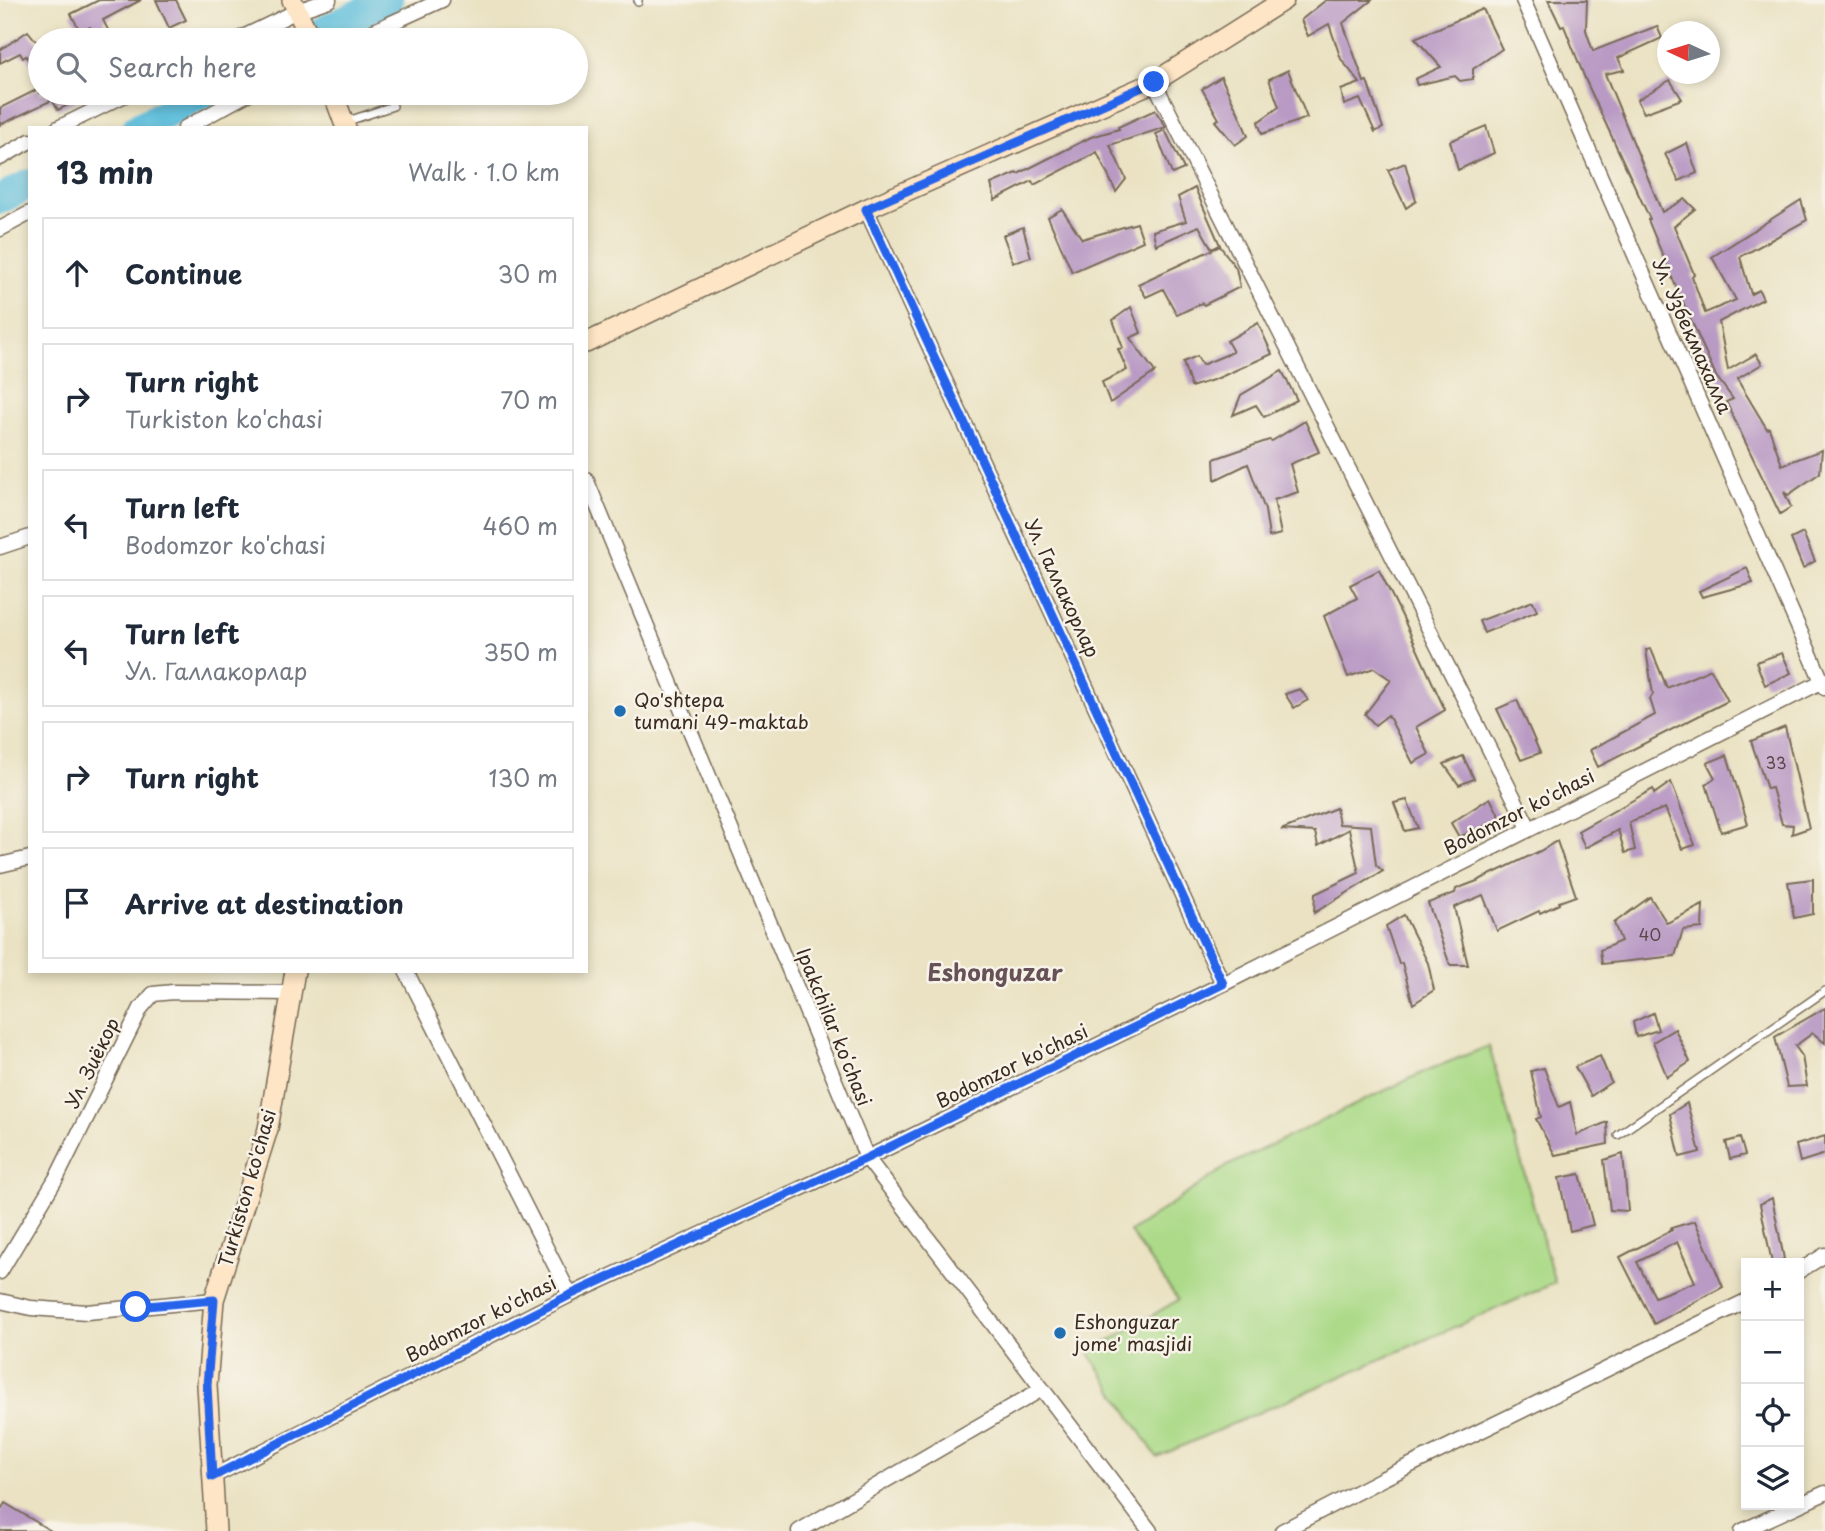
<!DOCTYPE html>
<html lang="en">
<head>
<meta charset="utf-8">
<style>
  body { margin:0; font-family:"Playpen Sans",sans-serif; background:#f2f2f3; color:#1f2937 }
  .controls { position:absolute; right:21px; bottom:21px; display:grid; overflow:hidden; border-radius:0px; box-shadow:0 4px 10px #0003 }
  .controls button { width:63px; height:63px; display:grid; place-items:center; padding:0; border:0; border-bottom:2px solid #e0e1e3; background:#fff; color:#1f2937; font:35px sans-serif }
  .compass { position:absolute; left:1657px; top:21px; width:63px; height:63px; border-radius:50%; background:#fff; box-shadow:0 4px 10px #0003; rotate:274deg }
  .stop { position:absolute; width:21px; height:21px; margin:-16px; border:5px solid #2563eb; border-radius:50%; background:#fff }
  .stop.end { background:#2563eb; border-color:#fff; box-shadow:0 2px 7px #0008 }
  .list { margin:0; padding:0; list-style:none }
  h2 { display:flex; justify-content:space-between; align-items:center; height:91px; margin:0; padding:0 28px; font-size:30px }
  h2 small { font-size:23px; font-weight:400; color:#747a83 }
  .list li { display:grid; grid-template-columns:46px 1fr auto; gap:21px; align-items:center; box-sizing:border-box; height:112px; margin:0 14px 14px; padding:0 14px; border:2px solid #e0e1e3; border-radius:0px }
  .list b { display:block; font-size:26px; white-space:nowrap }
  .list p { margin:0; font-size:23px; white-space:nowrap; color:#747a83 }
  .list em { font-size:23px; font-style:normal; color:#747a83 }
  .icon { flex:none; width:38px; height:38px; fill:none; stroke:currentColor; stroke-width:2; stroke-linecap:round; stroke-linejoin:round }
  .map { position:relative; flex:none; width:1825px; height:1531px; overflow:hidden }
  .search { position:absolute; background:#fff; box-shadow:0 4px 10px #0003; left:28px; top:28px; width:560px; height:77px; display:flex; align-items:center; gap:18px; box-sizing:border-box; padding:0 24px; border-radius:38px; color:#747a83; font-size:26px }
  .panel { position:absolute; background:#fff; box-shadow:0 4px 10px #0003; left:28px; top:126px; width:560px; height:847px; border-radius:0px }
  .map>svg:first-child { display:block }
  .green { fill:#acda88; stroke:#748253; stroke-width:2 }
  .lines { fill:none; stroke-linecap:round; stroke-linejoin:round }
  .river { stroke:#5cbddb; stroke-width:30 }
  .building { fill:#b99ac4; fill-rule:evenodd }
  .lane-casing { stroke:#786a57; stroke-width:10 }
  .street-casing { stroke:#786a57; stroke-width:17 }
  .secondary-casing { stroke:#786a57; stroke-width:22 }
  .lane { stroke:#fff; stroke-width:7 }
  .street { stroke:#fff; stroke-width:14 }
  .secondary { stroke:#fde5c5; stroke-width:19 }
  .route { stroke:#2563eb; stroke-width:9 }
  .poi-dot { fill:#1f6fb2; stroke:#f7f3e8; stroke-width:2.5 }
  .labels { text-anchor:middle; stroke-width:5; stroke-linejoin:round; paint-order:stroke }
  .number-label { font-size:16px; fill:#5a4648 }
  .street-label { font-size:19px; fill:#3b2a1e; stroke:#f7f3e8 }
  .poi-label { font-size:19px; fill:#3b2a1e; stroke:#f7f3e8; text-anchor:start }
  .quarter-label { font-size:23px; font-weight:bold; fill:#675158; stroke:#f7f3e8 }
</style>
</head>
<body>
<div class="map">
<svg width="1825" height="1531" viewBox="0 0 1825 1531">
  <rect width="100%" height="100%" fill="#f7f3e8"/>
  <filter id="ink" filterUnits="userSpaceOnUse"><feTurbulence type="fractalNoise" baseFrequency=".0143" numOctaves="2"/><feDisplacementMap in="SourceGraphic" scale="14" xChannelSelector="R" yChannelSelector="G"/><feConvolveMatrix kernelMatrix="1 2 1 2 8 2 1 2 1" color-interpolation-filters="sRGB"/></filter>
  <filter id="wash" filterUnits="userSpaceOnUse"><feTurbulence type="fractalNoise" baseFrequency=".00686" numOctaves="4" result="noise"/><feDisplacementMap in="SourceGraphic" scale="28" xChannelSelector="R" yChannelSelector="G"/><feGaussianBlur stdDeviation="1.57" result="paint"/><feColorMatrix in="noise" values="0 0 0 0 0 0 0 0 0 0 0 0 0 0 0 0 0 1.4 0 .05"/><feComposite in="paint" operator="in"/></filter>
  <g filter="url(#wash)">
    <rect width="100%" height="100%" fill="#eae2c2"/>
    <!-- green -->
    <polygon class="green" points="1489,1046 1555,1283 1157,1457 1089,1353 1178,1300 1130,1232 1229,1165 1428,1070"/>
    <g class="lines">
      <!-- river -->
      <g class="river">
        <polyline points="304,40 388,0"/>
        <polyline points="137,128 204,93"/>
        <polyline points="0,199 30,184"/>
      </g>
    </g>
    <g id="blocks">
      <!-- building -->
      <g class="building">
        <polygon points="99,0 141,0 103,20 113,40 97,40 90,27 80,31 71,14"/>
        <polygon points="156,0 176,0 186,20 169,28"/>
        <polygon points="1326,0 1372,0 1343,23 1364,82 1367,81 1383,128 1375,132 1360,99 1344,105 1341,90 1360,83 1341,59 1329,24 1308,36 1301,20"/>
        <polygon points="1548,0 1587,0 1586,30 1593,51 1657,26 1662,38 1618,58 1624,70 1605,74 1662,212 1685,199 1695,209 1674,226 1694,274 1692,276 1705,313 1736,300 1712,257 1801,200 1807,220 1740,257 1751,294 1759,290 1763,299 1719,322 1728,370 1756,354 1762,364 1737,379 1767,429 1769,428 1782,465 1822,450 1820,473 1788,495 1784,492 1791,507 1780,514 1726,402 1733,399 1716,376 1670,273 1648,220 1650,219 1586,81 1564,26 1561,27"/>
        <polygon points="1483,9 1502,49 1473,69 1473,79 1460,81 1455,76 1417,85 1415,79 1441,67 1415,38"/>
        <polygon points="28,31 40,46 40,79 26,56 23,58 20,53 0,63 0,50"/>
        <polygon points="1288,70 1307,118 1262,134 1258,122 1279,107 1269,79"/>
        <polygon points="1221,77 1238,112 1248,136 1235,145 1215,121 1219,119 1202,89"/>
        <polygon points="1670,80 1682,99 1644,113 1637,100"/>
        <polygon points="40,88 40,93 93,93 58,110 52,100 0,125 0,108"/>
        <polygon points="1155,110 1166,127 1110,145 1126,179 1116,192 1097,152 1034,185 1032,181 995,200 991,184 1017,173 1018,174 1091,137 1119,129 1118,127"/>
        <polygon points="1486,126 1494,153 1458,170 1450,141"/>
        <polygon points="1165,130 1184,169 1172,174 1156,134"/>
        <polygon points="1687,143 1697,173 1679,181 1665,154"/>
        <polygon points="1405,163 1416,201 1406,208 1388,170"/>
        <polygon points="1195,188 1220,245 1212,249 1199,226 1156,245 1153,231 1186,221 1178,197"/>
        <polygon points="1062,209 1082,239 1137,223 1143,241 1072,272 1048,217"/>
        <polygon points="1023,227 1031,257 1013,262 1003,235"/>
        <polygon points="1220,246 1236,268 1240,287 1204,305 1202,303 1177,315 1163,289 1146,297 1138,284"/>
        <polygon points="1131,307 1141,333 1130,338 1155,372 1110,403 1102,382 1127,370 1118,349 1123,348 1113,320"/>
        <polygon points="1258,323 1272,354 1216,379 1191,387 1183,362 1197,356 1202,365 1233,352 1227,341"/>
        <polygon points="1282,371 1297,400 1264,417 1256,405 1233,415 1241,395"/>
        <polygon points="1305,421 1319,452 1290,464 1298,492 1274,500 1281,534 1269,537 1265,510 1248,464 1215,480 1214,459 1269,440 1272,441"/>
        <polygon points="1803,533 1815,561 1803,568 1791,539"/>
        <polygon points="1747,568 1753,583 1702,597 1699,591"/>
        <polygon points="1379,570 1404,620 1445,710 1416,727 1429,754 1413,763 1388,715 1375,725 1365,714 1391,680 1374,668 1348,677 1324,616 1357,598 1350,585"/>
        <polygon points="1533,601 1537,611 1484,633 1479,621"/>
        <polygon points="1651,649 1667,688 1711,669 1728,701 1598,767 1590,750 1655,715 1650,699 1653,694 1646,650"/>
        <polygon points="1782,653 1791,673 1765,685 1756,662"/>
        <polygon points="1300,689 1308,700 1294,708 1285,694"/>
        <polygon points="1517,700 1540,753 1521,760 1497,709"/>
        <polygon points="1785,727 1809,828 1792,834 1793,825 1782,824 1772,788 1767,789 1751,741"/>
        <polygon points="1727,755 1748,824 1721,832 1706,784 1715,778 1707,763"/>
        <polygon points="1463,756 1474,779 1459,785 1444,764"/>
        <polygon points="1671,782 1695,845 1682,849 1665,808 1629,822 1635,850 1625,853 1618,830 1585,848 1578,831 1653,789 1654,794"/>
        <polygon points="1490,798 1501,819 1459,837 1451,823"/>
        <polygon points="1407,800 1418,828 1405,831 1394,803"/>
        <polygon points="1336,808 1339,824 1371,826 1376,865 1383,871 1314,913 1315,894 1359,873 1349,829 1318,846 1315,832 1281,830"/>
        <polygon points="1557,841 1576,896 1559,902 1559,904 1540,913 1539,911 1497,931 1483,895 1454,907 1468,965 1450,965 1428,903 1455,893 1456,889 1477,881 1540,851"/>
        <polygon points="1813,879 1813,914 1794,918 1788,882"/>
        <polygon points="1650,897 1667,923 1703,905 1702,928 1683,930 1675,956 1602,964 1600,950 1621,941 1614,923"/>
        <polygon points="1404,915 1428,963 1434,990 1413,1004 1402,963 1399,964 1386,926"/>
        <polygon points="1825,1008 1825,1043 1813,1033 1795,1046 1802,1056 1807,1086 1787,1087 1775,1037"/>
        <polygon points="1653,1013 1658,1030 1636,1037 1633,1022"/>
        <polygon points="1675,1029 1690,1062 1667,1077 1653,1042"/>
        <polygon points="1600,1056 1611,1082 1591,1096 1575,1067"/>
        <polygon points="1544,1068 1559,1107 1570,1102 1577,1135 1607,1122 1608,1144 1555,1155 1536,1119 1541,1117 1531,1071"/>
        <polygon points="1687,1103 1700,1152 1680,1157 1670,1114"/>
        <polygon points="1825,1136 1825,1154 1800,1162 1796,1145"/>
        <polygon points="1740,1138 1745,1155 1730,1159 1726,1142"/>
        <polygon points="1623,1154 1628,1211 1610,1210 1604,1160"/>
        <polygon points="1580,1174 1593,1225 1570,1231 1559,1178"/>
        <polygon points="1772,1198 1784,1259 1775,1263 1772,1263 1760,1204"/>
        <path d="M 1695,1221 L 1723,1287 L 1654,1324 L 1620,1257 L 1672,1230 L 1671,1228 ZM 1677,1242 L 1695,1282 L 1655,1297 L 1637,1262 Z"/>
        <polygon points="5,1503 51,1531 0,1531 0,1511"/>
      </g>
    </g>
  </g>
  <g filter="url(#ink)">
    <use href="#blocks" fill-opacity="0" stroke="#786a57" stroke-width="2"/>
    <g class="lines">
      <!-- lane casing -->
      <g class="lane-casing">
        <g id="lane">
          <polyline points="638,0 638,2"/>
          <polyline points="345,122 393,106 388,93"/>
          <polyline points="1618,1135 1825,991"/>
        </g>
      </g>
      <!-- street casing -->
      <g class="street-casing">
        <g id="street">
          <polyline points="1523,0 1825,688"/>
          <polyline points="237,40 297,11 329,0"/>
          <polyline points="354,40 442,0"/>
          <polyline points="1154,82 1529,828"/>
          <polyline points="58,128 129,93"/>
          <polyline points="185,128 249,93"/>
          <polyline points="0,158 30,141"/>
          <polyline points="866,209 1223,984"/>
          <polyline points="0,229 30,213"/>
          <polyline points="586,479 867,1158 1150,1531"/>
          <polyline points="0,547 30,537"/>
          <polyline points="0,865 30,858"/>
          <polyline points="406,971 570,1295"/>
          <polyline points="1799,1271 1825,1255"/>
          <polyline points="0,1272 58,1175 141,1008 153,994 173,992 292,993"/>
          <polyline points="0,1301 31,1308 87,1312 214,1300"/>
          <polyline points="212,1477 570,1295 867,1158 1223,984 1825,680"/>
          <polyline points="799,1531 1042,1389"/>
          <polyline points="1282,1531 1382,1479 1746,1301"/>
          <polyline points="1742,1531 1825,1493"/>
        </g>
      </g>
      <!-- secondary casing -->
      <g class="secondary-casing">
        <g id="secondary">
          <polyline points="292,0 311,40"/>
          <polyline points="333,93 346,128"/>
          <polyline points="586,343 866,209 1154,82 1284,0"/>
          <polyline points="216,1531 207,1385 214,1300 268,1129 295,971"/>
        </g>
      </g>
      <!-- lane -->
      <use href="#lane" class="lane"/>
      <!-- street -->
      <use href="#street" class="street"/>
      <!-- secondary -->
      <use href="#secondary" class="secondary"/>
    </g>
  </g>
  <g class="lines" filter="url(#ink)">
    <!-- route -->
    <polyline class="route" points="136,1307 214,1300 207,1385 212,1477 570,1295 867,1158 1223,984 866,209 1154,82"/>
  </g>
  <!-- markers -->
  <g class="poi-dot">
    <circle cx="620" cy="711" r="7"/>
    <circle cx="1060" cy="1333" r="7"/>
  </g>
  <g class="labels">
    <!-- number labels -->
    <g class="number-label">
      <text x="1776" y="769">33</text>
      <text x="1650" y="941">40</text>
    </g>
    <!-- street labels -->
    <g class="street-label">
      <text transform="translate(1692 336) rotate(66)" y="7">Ул. Узбекмахалла</text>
      <text transform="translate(1062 588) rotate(65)" y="7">Ул. Галлакорлар</text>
      <text transform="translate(1519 812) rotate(-27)" y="7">Bodomzor ko'chasi</text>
      <text transform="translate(834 1027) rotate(68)" y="7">Ipakchilar koʻchasi</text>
      <text transform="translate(92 1063) rotate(-64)" y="7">Ул. Зиёкор</text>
      <text transform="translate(1012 1066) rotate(-26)" y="7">Bodomzor ko'chasi</text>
      <text transform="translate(247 1188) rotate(-74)" y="7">Turkiston ko'chasi</text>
      <text transform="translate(481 1319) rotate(-27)" y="7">Bodomzor ko'chasi</text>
    </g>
    <!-- poi labels -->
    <g class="poi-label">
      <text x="634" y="707">Qo'shtepa<tspan x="634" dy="22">tumani 49-maktab</tspan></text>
      <text x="1074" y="1329">Eshonguzar<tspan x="1074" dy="22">jome' masjidi</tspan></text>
    </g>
    <!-- quarter labels -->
    <g class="quarter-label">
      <text x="995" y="981">Eshonguzar</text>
    </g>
  </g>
</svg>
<div class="controls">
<button>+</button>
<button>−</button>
<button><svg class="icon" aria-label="locate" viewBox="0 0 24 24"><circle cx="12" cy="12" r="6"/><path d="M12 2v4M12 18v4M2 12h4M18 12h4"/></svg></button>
<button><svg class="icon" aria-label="layers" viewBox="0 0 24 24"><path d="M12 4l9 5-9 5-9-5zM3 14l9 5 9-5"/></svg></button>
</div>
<svg class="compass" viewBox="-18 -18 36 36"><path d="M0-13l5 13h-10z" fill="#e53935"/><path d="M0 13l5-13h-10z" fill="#747a83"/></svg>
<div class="stop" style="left:136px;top:1307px"></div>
<div class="stop end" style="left:1154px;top:82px"></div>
<div class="search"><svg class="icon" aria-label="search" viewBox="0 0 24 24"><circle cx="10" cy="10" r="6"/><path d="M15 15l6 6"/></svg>Search here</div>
<section class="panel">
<h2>13 min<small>Walk · 1.0 km</small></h2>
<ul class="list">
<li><svg class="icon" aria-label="ahead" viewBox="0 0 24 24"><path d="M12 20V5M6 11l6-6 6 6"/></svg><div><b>Continue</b></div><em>30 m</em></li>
<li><svg class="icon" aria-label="right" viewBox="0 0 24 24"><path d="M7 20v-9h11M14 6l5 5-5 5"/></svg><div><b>Turn right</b><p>Turkiston ko'chasi</p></div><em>70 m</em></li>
<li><svg class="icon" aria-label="left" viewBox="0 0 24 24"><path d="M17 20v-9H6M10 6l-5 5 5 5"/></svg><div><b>Turn left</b><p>Bodomzor ko'chasi</p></div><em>460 m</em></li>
<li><svg class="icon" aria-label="left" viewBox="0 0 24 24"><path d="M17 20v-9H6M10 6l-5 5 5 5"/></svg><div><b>Turn left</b><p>Ул. Галлакорлар</p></div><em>350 m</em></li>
<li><svg class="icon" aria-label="right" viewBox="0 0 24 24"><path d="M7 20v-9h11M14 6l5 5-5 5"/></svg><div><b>Turn right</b></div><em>130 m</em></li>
<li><svg class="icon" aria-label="arrive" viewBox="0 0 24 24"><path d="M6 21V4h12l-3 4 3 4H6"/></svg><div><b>Arrive at destination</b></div></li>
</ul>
</section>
</div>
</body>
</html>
